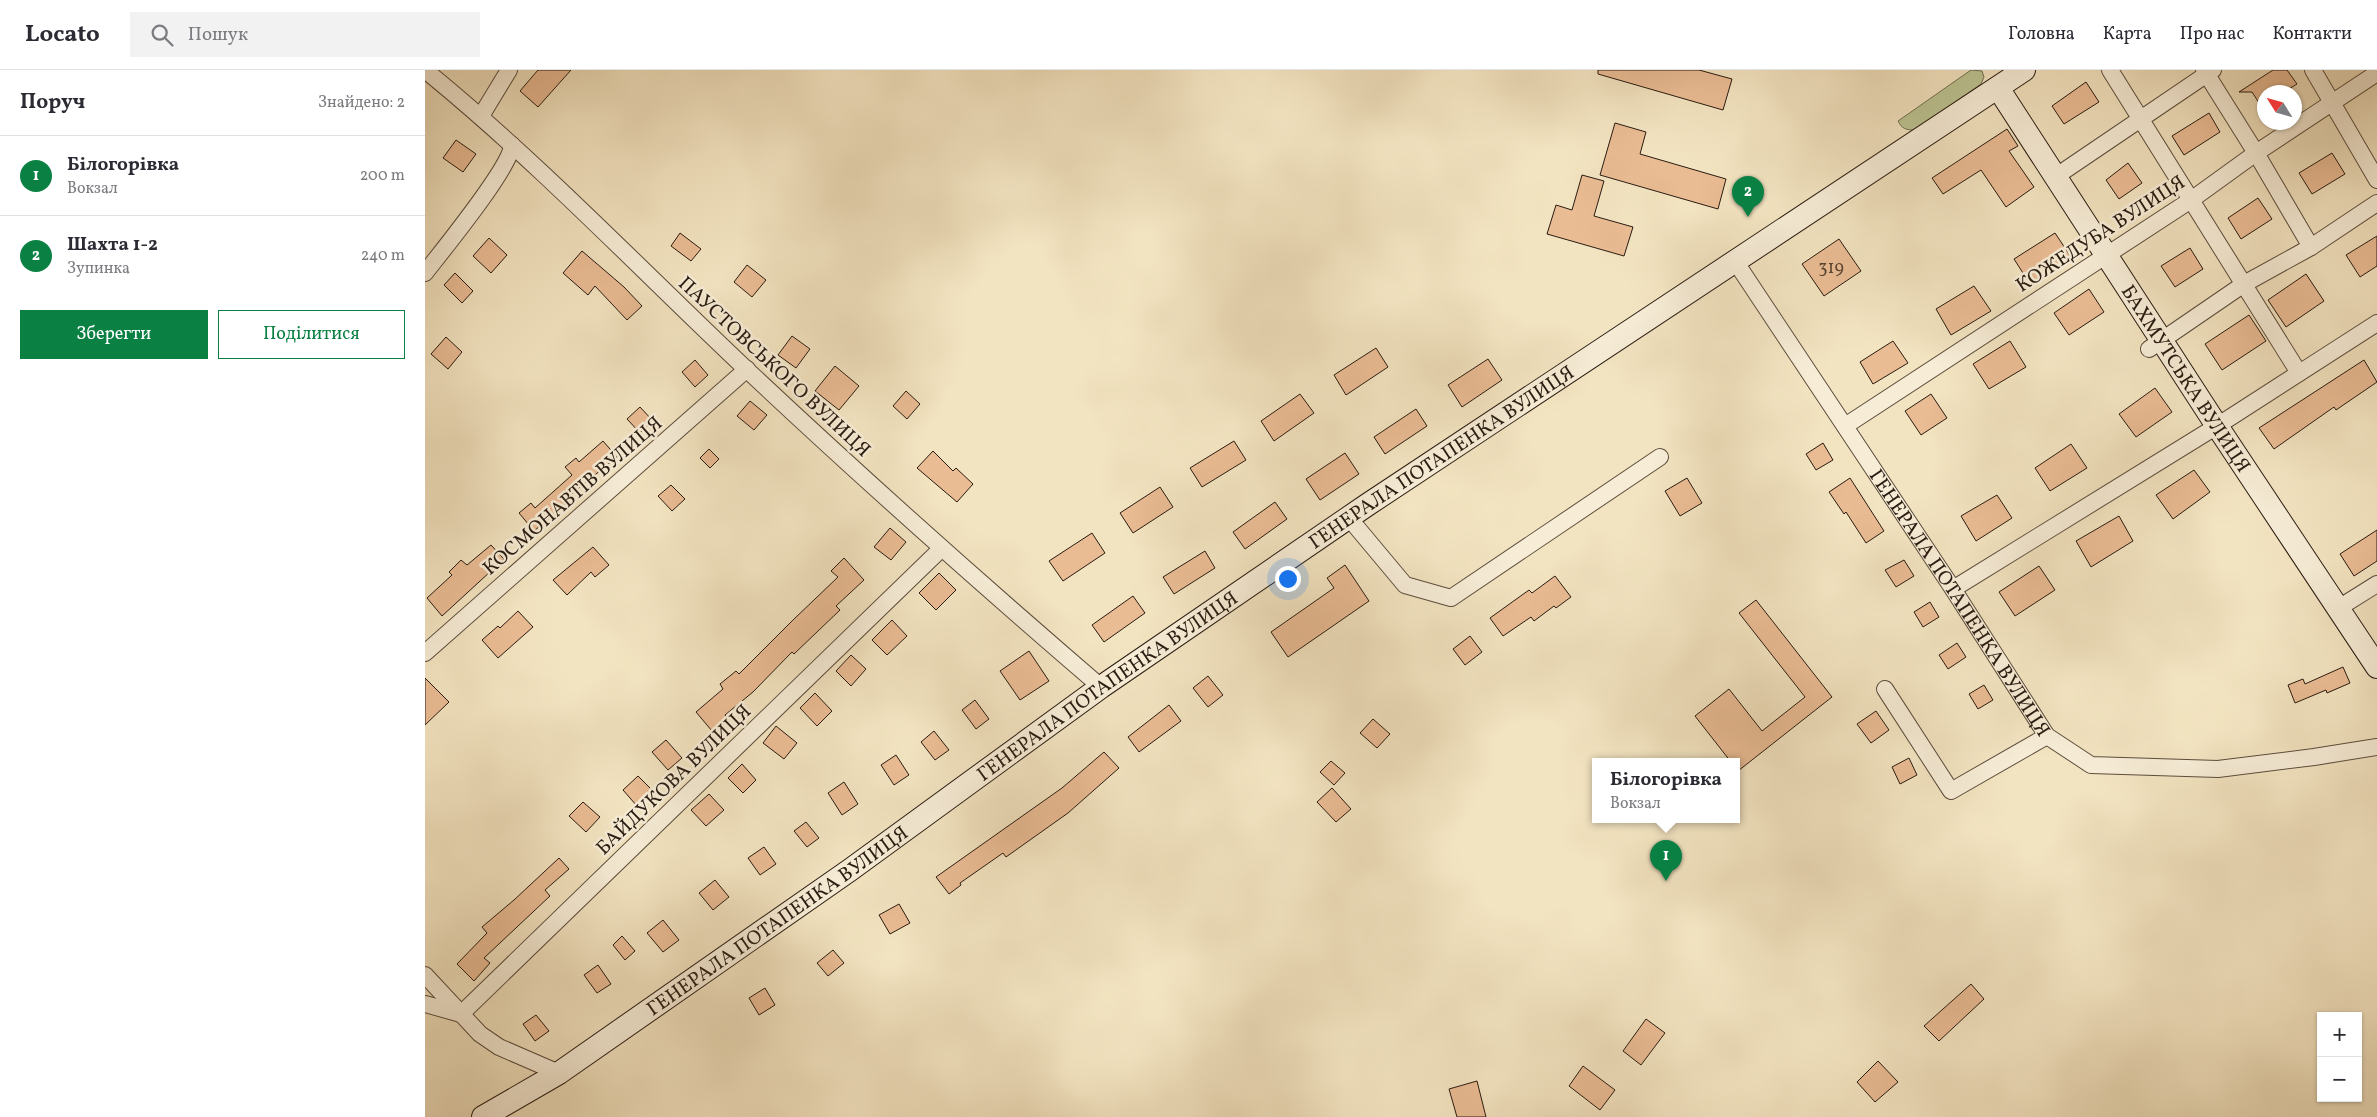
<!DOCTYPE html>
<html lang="uk">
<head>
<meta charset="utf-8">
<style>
  body { margin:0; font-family:Vollkorn,serif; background:#f2f2f3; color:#2b2b33 }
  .controls { position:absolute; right:15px; bottom:15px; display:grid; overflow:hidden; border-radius:0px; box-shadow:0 1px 4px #0004 }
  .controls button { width:45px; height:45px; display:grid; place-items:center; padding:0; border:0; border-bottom:1px solid #e1e1e2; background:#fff; color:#2b2b33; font:25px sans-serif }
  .compass { position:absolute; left:1832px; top:15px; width:45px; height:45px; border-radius:50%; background:#fff; box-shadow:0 1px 4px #0004; rotate:307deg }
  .you { position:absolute; left:862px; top:508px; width:18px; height:18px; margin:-12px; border:4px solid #fff; border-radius:50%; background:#1a73e8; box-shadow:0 0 0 8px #1a73e833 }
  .badge { display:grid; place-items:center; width:32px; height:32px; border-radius:50%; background:#0b8043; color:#fff; font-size:16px; font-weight:700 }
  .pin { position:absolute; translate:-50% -41px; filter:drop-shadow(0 1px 2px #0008) }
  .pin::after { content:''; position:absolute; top:26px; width:18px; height:15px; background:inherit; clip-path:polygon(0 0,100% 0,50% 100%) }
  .popup { position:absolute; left:1167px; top:688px; width:148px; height:65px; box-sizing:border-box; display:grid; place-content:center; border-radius:0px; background:#fff; filter:drop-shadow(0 1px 4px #0005); font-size:16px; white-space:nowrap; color:#7c7c81 }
  .popup b { font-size:19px; color:#2b2b33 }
  .popup::after { content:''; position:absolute; left:50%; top:100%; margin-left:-10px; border:10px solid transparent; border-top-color:#fff }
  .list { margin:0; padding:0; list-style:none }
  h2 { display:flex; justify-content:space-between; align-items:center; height:65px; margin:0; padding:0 20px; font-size:21px }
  h2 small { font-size:16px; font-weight:400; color:#7c7c81 }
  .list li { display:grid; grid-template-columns:32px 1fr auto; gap:15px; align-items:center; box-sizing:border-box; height:80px; padding:0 20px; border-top:1px solid #e1e1e2 }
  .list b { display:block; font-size:19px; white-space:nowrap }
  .list p { margin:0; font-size:16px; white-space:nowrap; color:#7c7c81 }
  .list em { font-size:16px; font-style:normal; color:#7c7c81 }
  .actions { display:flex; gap:10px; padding:15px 20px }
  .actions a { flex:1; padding:11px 0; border:1px solid #0b8043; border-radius:0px; text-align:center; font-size:18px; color:#0b8043 }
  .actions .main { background:#0b8043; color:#fff }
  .icon { flex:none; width:28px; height:28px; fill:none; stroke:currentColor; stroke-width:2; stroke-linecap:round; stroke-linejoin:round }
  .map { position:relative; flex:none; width:1952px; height:1047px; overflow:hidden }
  header { display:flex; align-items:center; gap:30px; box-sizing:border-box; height:70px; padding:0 25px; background:#fff; border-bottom:1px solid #e1e1e2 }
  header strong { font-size:24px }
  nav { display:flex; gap:28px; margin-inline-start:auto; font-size:18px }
  .search { width:350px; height:45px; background:#f2f2f3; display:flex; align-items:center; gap:12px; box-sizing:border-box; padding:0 18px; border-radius:0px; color:#7c7c81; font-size:19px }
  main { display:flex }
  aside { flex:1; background:#fff }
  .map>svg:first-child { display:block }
  .green { fill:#bcc492; stroke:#727052 }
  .building { fill:#eabc94; stroke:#291b11 }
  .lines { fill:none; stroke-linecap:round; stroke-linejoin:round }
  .street-casing { stroke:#5c4d3d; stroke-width:18 }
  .secondary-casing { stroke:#291b11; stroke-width:24 }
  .street { stroke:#f7edd7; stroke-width:16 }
  .secondary { stroke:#f7edd7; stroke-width:22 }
  .labels { text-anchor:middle; stroke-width:5; stroke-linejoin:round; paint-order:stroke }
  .number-label { font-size:18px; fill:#594332 }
  .street-label { font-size:20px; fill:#291b11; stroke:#f7edd7 }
</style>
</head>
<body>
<header>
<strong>Locato</strong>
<div class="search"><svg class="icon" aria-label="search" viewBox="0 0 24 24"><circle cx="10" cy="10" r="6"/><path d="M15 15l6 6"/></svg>Пошук</div>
<nav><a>Головна</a><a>Карта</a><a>Про нас</a><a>Контакти</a></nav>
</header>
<main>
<aside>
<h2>Поруч<small>Знайдено: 2</small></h2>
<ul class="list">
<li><span class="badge">1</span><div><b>Білогорівка</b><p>Вокзал</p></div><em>200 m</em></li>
<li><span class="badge">2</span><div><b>Шахта 1-2</b><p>Зупинка</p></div><em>240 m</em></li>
</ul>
<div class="actions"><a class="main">Зберегти</a><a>Поділитися</a></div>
</aside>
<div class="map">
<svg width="1952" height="1047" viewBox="0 0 1952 1047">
  <rect width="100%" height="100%" fill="#f3e4c1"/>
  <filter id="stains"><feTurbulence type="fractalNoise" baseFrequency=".004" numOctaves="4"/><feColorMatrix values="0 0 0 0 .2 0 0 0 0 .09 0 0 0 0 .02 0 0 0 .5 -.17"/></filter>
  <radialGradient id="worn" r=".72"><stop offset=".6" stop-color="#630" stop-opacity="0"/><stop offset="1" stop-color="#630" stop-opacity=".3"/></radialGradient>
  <!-- green -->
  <path class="green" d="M 1546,0 L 1557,1 L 1559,7 L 1556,14 L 1490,60 C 1481,60 1477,59 1473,51 Z"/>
  <!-- building -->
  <g class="building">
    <polygon points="113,0 146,0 113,37 95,21"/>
    <polygon points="1173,0 1274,0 1307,9 1298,40 1173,4"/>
    <polygon points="1848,0 1862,0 1872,14 1859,22 1840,22 1840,42 1827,22 1814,22"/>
    <polygon points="1661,12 1674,32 1639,54 1627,36"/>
    <polygon points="1784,43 1795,62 1759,85 1747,66"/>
    <polygon points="1190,53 1221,62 1215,84 1301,109 1293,139 1175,105"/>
    <polygon points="1582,59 1593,76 1584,81 1609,117 1581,137 1556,100 1518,124 1507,108"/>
    <polygon points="31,70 51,84 38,102 18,88"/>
    <polygon points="1907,83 1920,104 1887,124 1874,103"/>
    <polygon points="1703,93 1717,113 1694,129 1681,110"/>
    <polygon points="1157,105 1179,111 1169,146 1208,157 1199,186 1122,164 1131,135 1147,140"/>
    <polygon points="1833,128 1847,149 1816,169 1803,148"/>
    <polygon points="255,163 276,179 266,191 246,176"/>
    <polygon points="1630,163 1646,187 1605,214 1589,189"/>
    <polygon points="1952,166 1952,196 1935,207 1921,185"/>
    <polygon points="64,168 82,185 66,203 48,186"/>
    <polygon points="1414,169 1436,201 1399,226 1377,194"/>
    <polygon points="1765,178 1778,199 1750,217 1736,196"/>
    <polygon points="157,181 199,217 217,236 202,250 170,216 163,225 138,203"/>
    <polygon points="322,195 341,210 327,227 309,212"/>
    <polygon points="30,203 48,221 37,233 19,215"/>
    <polygon points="1881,204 1899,231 1861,257 1843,230"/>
    <polygon points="1549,216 1566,241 1526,265 1511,239"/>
    <polygon points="1664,219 1679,242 1644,265 1629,243"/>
    <polygon points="1824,245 1841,271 1797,300 1780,274"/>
    <polygon points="367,266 385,279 371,298 353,285"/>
    <polygon points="21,267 37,282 23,299 6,284"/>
    <polygon points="1468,271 1483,293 1448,314 1435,292"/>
    <polygon points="1585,271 1601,297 1564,319 1548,294"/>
    <polygon points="951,278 963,297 921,325 909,305"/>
    <polygon points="1063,289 1077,310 1037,337 1023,315"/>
    <polygon points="270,290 283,305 270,317 257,302"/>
    <polygon points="1939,290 1952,312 1911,340 1909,337 1849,379 1834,358"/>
    <polygon points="410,296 434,316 414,340 390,321"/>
    <polygon points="1730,318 1747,342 1711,367 1694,344"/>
    <polygon points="481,321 495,334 482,349 468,336"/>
    <polygon points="875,324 889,343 849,371 836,351"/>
    <polygon points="1506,324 1522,348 1496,365 1480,341"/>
    <polygon points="325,331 342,345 329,360 312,346"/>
    <polygon points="215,337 228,351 215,363 202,349"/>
    <polygon points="991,339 1002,356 960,384 949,367"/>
    <polygon points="178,371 192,387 139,430 142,433 109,461 94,443 106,433 110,438 147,405 140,397 151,388 154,392"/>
    <polygon points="809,371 821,390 777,417 765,398"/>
    <polygon points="1398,373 1408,390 1391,400 1381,384"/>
    <polygon points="1646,374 1662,398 1625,421 1610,398"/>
    <polygon points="284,379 294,389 285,398 275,388"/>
    <polygon points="508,381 528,401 531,398 548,414 532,432 492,398"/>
    <polygon points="920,383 934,404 895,430 881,409"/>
    <polygon points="1769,400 1785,422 1748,449 1731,425"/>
    <polygon points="1262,408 1277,433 1255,446 1240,421"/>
    <polygon points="1425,408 1459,461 1441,473 1421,442 1419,444 1404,422"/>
    <polygon points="246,415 260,429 247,441 233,426"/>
    <polygon points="735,417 748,437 708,463 695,443"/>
    <polygon points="1572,425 1587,448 1551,471 1536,446"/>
    <polygon points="850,432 862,449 820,479 808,462"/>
    <polygon points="1694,446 1708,471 1666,497 1651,471"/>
    <polygon points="465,458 481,472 466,490 449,477"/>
    <polygon points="1952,460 1952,491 1929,506 1915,484"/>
    <polygon points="667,463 680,483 638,511 624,491"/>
    <polygon points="66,475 79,489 17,546 2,528 27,505 24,502 36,490 42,495"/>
    <polygon points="168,477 184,495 170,507 166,502 142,525 128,510"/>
    <polygon points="780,481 790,498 749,524 738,507"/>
    <polygon points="419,488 439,510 411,536 415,540 369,584 367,582 328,622 300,645 302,648 287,661 271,642 298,619 295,614 311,601 314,604 368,550 413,507 406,501"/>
    <polygon points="1479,490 1489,506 1471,517 1460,500"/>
    <polygon points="920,495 944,531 863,587 846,562 909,518 902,508"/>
    <polygon points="1614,496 1630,520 1590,546 1574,522"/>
    <polygon points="514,503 531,520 511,540 494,523"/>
    <polygon points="1130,506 1146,527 1131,538 1129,536 1109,551 1106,547 1078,566 1065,548 1104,520 1107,523"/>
    <polygon points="708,526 720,543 679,572 667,555"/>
    <polygon points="1331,530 1407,627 1313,701 1311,692 1306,692 1270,646 1304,619 1337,661 1380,627 1314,543"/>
    <polygon points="1505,532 1514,547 1498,557 1489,542"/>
    <polygon points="93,541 108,557 73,588 57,570 73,556 75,558"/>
    <polygon points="467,550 482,566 462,585 447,570"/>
    <polygon points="1045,566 1057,582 1040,595 1028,579"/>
    <polygon points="1532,573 1541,587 1523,599 1514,585"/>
    <polygon points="604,581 624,611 595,630 575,601"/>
    <polygon points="426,585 441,599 426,616 411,601"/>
    <polygon points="1918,597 1925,613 1902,623 1901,620 1870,633 1863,615 1878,609 1880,614"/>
    <polygon points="783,606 798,625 783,637 768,618"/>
    <polygon points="0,608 24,632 0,655"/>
    <polygon points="1559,615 1568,630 1553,639 1544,624"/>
    <polygon points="390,623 407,641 392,656 375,638"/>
    <polygon points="550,630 564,649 551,659 537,640"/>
    <polygon points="744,635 756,651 714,682 703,667"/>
    <polygon points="1451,641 1464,660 1446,673 1432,654"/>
    <polygon points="948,649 965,664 952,678 935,663"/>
    <polygon points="351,656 372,673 359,689 338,673"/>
    <polygon points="509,661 524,680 510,690 496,672"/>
    <polygon points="241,670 257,688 243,700 227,682"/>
    <polygon points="679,682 694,698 643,743 581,787 578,783 535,813 536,815 524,824 511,807 637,718"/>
    <polygon points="471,685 484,705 469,715 456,695"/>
    <polygon points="1484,688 1492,705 1475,714 1467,697"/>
    <polygon points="906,691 920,703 909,715 895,702"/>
    <polygon points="317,694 331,710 318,723 303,708"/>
    <polygon points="213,706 228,721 212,736 198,720"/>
    <polygon points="419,712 433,734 417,745 403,723"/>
    <polygon points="907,718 926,739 911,752 892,732"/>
    <polygon points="284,724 299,740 281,756 266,740"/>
    <polygon points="158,732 175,747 161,762 144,746"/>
    <polygon points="381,752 394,768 382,777 369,761"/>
    <polygon points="339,777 351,794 335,805 323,788"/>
    <polygon points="134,788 144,799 120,820 125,826 59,888 65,893 49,911 32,894 62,863 57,857 89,830"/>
    <polygon points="290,810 304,827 288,840 274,823"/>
    <polygon points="474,834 485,853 465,864 454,845"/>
    <polygon points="238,850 254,870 238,882 222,863"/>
    <polygon points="197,866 210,881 200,890 188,875"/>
    <polygon points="408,880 419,893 403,906 392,893"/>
    <polygon points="173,895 186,914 172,923 159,905"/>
    <polygon points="1546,914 1559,929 1514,971 1499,956"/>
    <polygon points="340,918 350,935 334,945 324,928"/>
    <polygon points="111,945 124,961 110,971 98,954"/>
    <polygon points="1221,949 1240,963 1216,995 1198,981"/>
    <polygon points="1453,991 1473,1012 1450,1032 1432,1012"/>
    <polygon points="1158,996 1190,1020 1175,1040 1144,1016"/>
    <polygon points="1052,1011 1061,1047 1032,1047 1024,1019"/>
  </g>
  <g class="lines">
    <!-- street casing -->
    <g class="street-casing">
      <g id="street">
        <path d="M 0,0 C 113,92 214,198 320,298 C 436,407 555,513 676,617"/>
        <polyline points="1685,0 1874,303"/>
        <polyline points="1779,0 1831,83 1886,177"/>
        <polyline points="1888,0 1952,110"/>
        <polyline points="56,46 84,0"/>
        <polyline points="1630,107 1788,0"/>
        <path id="s1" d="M 1310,191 L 1528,519 L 1622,666 L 1666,695 L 1793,699 L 1889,687 L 1952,677"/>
        <path d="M 0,203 C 17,181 86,97 87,75"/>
        <polyline points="1724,279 1819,214 1886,177 1952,133"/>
        <polyline points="1420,356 1766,130 1831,83 1952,3"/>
        <polyline points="924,448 980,515 1026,528 1235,387"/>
        <polyline points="1528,519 1792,356 1952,253"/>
        <polyline points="1912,539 1952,514"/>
        <polyline points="0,583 322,299"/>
        <polyline points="1460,619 1526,721 1622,666"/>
        <polyline points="0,905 55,964 74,977 134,1003"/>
        <polyline points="0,934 36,944 516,479"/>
      </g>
    </g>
    <!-- secondary casing -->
    <g class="secondary-casing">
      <g id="secondary">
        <path id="s2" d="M 1573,18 L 1792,356 L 1952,597"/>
        <path id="s3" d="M 58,1047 L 134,1003 L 425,800 L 676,617 L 942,435 L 1599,0"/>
      </g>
    </g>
    <!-- street -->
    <use href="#street" class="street"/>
    <!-- secondary -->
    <use href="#secondary" class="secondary"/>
  </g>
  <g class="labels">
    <!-- number labels -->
    <g class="number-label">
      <text x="1406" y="203">319</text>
    </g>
    <!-- street labels -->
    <g class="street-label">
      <text transform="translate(1675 163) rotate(-33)" y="7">КОЖЕДУБА ВУЛИЦЯ</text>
      <text transform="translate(350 296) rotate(43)" y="7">ПАУСТОВСЬКОГО ВУЛИЦЯ</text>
      <text dy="7" stroke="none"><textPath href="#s2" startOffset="346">БАХМУТСЬКА ВУЛИЦЯ</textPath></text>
      <text dy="7" stroke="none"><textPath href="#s3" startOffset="1164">ГЕНЕРАЛА ПОТАПЕНКА ВУЛИЦЯ</textPath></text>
      <text transform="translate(147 425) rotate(-41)" y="7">КОСМОНАВТІВ ВУЛИЦЯ</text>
      <text dy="7" stroke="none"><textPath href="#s1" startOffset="409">ГЕНЕРАЛА ПОТАПЕНКА ВУЛИЦЯ</textPath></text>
      <text dy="7" stroke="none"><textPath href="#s3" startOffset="759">ГЕНЕРАЛА ПОТАПЕНКА ВУЛИЦЯ</textPath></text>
      <text transform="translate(248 709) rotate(-44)" y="7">БАЙДУКОВА ВУЛИЦЯ</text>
      <text dy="7" stroke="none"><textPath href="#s3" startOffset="354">ГЕНЕРАЛА ПОТАПЕНКА ВУЛИЦЯ</textPath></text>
    </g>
  </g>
  <rect width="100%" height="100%" filter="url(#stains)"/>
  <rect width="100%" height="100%" fill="url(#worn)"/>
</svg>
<div class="controls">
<button>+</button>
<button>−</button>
</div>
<svg class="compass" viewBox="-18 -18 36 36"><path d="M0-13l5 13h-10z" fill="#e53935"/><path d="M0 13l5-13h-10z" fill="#7c7c81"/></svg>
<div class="you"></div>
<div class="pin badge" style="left:1241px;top:811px">1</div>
<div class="popup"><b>Білогорівка</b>Вокзал</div>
<div class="pin badge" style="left:1323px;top:147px">2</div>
</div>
</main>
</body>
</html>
